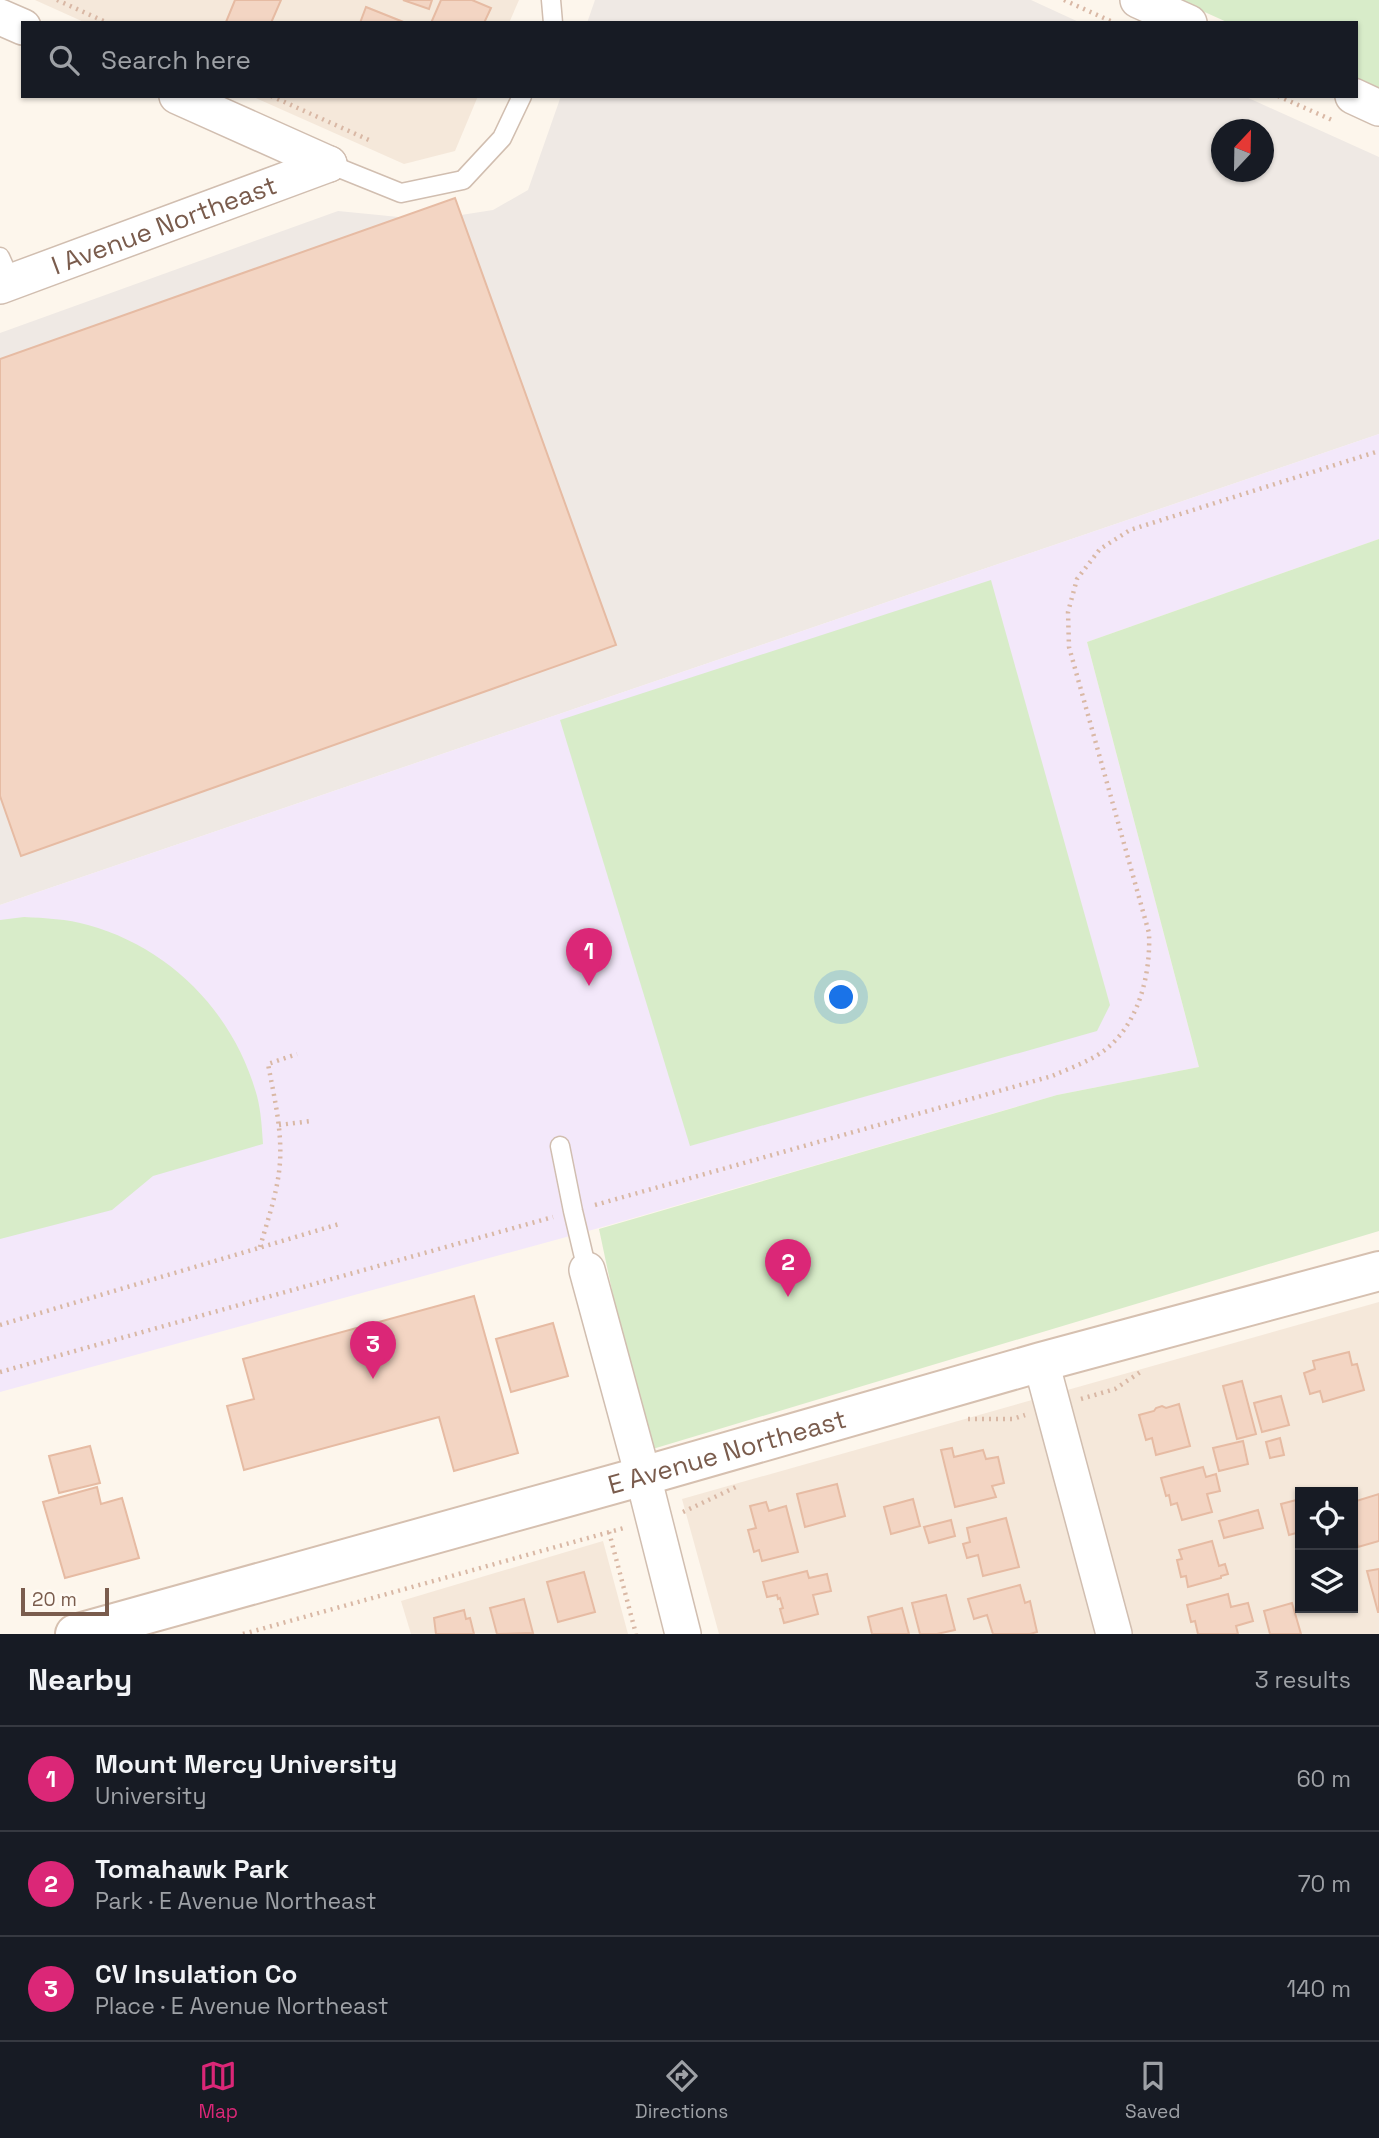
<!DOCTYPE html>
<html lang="en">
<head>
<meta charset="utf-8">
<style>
  body { margin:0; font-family:"Space Grotesk",sans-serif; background:#242831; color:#f1f3f6 }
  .controls { position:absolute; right:21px; bottom:21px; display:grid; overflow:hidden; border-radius:0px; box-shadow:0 2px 5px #0004 }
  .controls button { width:63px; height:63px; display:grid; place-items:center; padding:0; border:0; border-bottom:2px solid #363941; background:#171b24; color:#f1f3f6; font:35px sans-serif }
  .compass { position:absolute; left:1211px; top:119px; width:63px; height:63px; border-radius:50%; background:#171b24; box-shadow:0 2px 5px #0004; rotate:22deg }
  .scale { position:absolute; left:21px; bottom:18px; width:88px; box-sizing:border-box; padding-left:7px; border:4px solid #7a5c4d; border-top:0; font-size:19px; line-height:24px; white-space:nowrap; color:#7a5c4d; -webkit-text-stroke:5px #fffaf3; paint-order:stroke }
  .you { position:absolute; left:842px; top:998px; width:24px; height:24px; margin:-18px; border:5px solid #fff; border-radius:50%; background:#1a73e8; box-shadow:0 0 0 10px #1a73e833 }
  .badge { display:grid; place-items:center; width:46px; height:46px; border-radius:50%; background:#db2777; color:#fff; font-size:23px; font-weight:700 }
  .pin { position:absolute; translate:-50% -58px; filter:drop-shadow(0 2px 4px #0008) }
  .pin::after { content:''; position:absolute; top:37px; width:24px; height:21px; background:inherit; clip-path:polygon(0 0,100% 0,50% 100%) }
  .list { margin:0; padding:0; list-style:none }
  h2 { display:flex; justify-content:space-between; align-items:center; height:91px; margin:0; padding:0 28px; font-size:30px }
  h2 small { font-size:23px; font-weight:400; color:#9ea1a6 }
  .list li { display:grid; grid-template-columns:46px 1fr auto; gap:21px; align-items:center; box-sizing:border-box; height:105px; padding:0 28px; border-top:2px solid #363941 }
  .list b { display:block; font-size:26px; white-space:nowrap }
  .list p { margin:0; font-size:23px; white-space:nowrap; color:#9ea1a6 }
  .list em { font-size:23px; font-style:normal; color:#9ea1a6 }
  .icon { flex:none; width:38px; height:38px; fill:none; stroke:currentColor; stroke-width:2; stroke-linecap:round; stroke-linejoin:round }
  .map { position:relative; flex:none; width:1379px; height:1634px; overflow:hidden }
  .search { position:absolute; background:#171b24; box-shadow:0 2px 5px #0004; left:21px; right:21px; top:21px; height:77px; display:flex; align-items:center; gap:18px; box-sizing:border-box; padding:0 24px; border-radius:0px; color:#9ea1a6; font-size:26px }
  .sheet { height:406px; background:#171b24 }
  nav { display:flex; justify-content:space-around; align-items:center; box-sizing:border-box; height:98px; border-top:2px solid #363941; background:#171b24; font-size:19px; color:#9ea1a6 }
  nav a { display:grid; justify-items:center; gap:4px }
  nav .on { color:#db2777 }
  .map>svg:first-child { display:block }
  .residential { fill:#f5e8da; fill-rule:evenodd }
  .industrial { fill:#efe9e4; fill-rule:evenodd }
  .education { fill:#f3e8fa }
  .green { fill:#d8ecc9 }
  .building { fill:#f3d5c3; stroke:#e6bba3; stroke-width:2 }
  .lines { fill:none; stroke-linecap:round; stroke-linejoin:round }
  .lane-casing { stroke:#d1beb0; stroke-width:21 }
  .street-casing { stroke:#d1beb0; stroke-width:38 }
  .secondary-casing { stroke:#d6c0b0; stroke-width:42 }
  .path { stroke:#d9b8a5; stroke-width:4.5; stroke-dasharray:2 5; stroke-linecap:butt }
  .lane { stroke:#fff; stroke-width:18 }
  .street { stroke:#fff; stroke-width:35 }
  .secondary { stroke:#fff; stroke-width:38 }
  .labels { text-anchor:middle; stroke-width:6; stroke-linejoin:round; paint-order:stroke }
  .street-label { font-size:26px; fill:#7a5c4d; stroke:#fffaf3 }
</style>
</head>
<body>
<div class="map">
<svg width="1379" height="1634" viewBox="0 0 1379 1634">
  <rect width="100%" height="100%" fill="#fdf6ec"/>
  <!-- residential -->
  <g class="residential">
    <polygon points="35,0 519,0 509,23 86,23"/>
    <polygon points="251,96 478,96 455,151 404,164"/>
    <path d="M 1379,1302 L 1379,1634 L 719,1634 L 682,1499 ZM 1300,1492 L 1353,1492 L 1353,1608 L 1300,1608 Z"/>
    <polygon points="603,1541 628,1634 411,1634 401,1601"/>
  </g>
  <!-- industrial -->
  <g class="industrial">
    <polygon points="595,0 1031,0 1081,23 587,23"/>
    <path d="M 561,96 L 1244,96 L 1379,157 L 1379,434 L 0,905 L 0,333 L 338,211 L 429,220 L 493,210 L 528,190 ZM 1222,130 L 1264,130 L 1264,172 L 1222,172 Z"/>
  </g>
  <!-- education -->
  <polygon class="education" points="1379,434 1379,539 1087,642 1199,1067 1057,1095 599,1228 0,1392 0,905"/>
  <!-- green -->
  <g class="green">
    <polygon points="1178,0 1379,0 1379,90 1356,80 1356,23 1229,23"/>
    <polygon points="1379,539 1379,1231 646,1451 599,1229 1057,1095 1199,1067 1087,642"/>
    <polygon points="991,580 1110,1005 1097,1031 690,1146 560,720"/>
    <path d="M 24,917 C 45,918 67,919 88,925 C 171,948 234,1013 257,1096 C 261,1111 262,1129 263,1144 L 153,1176 L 112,1210 L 0,1239 L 0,920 Z"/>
  </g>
  <!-- building -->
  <g class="building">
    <polygon points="235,0 281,0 271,23 228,23 226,22"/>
    <polygon points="403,0 432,0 429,9"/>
    <polygon points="441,0 472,0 491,8 484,23 431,23"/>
    <polygon points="366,7 406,23 360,23"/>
    <polygon points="455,198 616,645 21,856 0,796 0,359"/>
    <polygon points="474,1296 518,1453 454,1471 439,1417 244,1470 227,1406 254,1399 243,1359"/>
    <polygon points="553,1323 568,1376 511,1392 496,1339"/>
    <polygon points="1349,1352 1352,1365 1357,1364 1364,1390 1323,1402 1320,1391 1310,1394 1304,1373 1315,1369 1313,1361"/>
    <polygon points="1242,1381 1256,1434 1237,1439 1223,1386"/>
    <polygon points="1281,1396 1289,1425 1262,1432 1254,1403"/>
    <polygon points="1179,1404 1190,1446 1156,1455 1152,1438 1146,1440 1139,1415 1154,1411 1156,1408 1162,1406 1166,1408"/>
    <polygon points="1280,1438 1284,1455 1270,1458 1266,1442"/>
    <polygon points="1243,1441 1248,1464 1219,1471 1213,1448"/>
    <polygon points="90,1446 100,1483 59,1493 49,1456"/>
    <polygon points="952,1448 954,1457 983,1450 986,1459 998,1457 1004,1483 992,1486 996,1497 955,1507 941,1450"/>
    <polygon points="1203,1467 1206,1477 1216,1474 1220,1491 1207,1494 1212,1512 1182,1520 1177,1503 1171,1505 1169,1495 1166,1496 1161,1478"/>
    <polygon points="837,1484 845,1516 805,1527 797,1494"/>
    <polygon points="97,1487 101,1504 122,1498 139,1558 65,1578 43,1502"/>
    <polygon points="1379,1494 1379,1541 1358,1547 1353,1527 1353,1502"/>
    <polygon points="913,1499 920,1526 891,1534 884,1507"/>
    <polygon points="1300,1499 1300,1532 1289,1535 1281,1504"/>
    <polygon points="766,1502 769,1511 786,1506 798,1552 762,1561 759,1550 754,1552 748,1530 756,1528 750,1506"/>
    <polygon points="1258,1510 1263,1528 1224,1538 1219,1521"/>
    <polygon points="1006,1518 1019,1567 983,1576 978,1555 967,1558 963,1544 970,1542 967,1528"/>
    <polygon points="951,1520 955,1536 929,1543 924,1527"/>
    <polygon points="1212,1541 1219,1566 1225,1564 1228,1574 1221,1576 1221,1578 1188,1587 1186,1576 1181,1577 1177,1560 1182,1559 1179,1550"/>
    <polygon points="1379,1569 1379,1612 1378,1612 1367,1571"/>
    <polygon points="807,1571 809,1578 827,1574 831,1591 813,1595 818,1614 784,1623 780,1609 783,1608 780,1598 778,1599 777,1595 767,1597 763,1582"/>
    <polygon points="584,1572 595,1612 558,1622 547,1582"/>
    <polygon points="1020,1585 1025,1603 1030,1601 1037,1632 1030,1634 993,1634 987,1615 974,1619 968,1599"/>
    <polygon points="1228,1594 1231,1607 1248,1603 1253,1621 1236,1626 1238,1634 1198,1634 1195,1621 1191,1622 1187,1605"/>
    <polygon points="946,1595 955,1630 937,1634 920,1634 912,1603"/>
    <polygon points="524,1599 533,1633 497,1634 490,1608"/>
    <polygon points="1292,1603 1301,1634 1270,1634 1264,1611"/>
    <polygon points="902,1608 909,1634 872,1634 868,1617"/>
    <polygon points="464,1610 466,1619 470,1618 474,1634 436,1634 434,1618"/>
  </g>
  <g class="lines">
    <!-- lane casing -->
    <g class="lane-casing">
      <g id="lane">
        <polyline points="551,0 553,23"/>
        <polyline points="329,164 401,193 463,180 502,138 522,96"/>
        <polyline points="0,257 11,282"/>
        <polyline points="560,1146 573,1211 587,1270"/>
      </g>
    </g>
    <!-- street casing -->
    <g class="street-casing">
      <g id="street">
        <polyline points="1138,0 1189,23"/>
        <polyline points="0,17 23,27"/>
        <polyline points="177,96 329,164"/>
        <polyline points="1353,96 1379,108"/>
        <path id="s1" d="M 0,286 L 329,164"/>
        <polyline points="587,1270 643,1476 683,1634"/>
        <polyline points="1041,1362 1114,1634"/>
      </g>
    </g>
    <!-- secondary casing -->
    <g class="secondary-casing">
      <g id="secondary">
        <path id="s2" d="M 75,1634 L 643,1476 L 1041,1362 L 1379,1271"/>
      </g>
    </g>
    <!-- path -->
    <g class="path">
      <polyline points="57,0 108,23"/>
      <polyline points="1064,0 1115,23"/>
      <polyline points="271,96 369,140"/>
      <polyline points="1278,96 1332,120"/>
      <polyline points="279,1125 311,1121"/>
      <path d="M 595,1205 L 1052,1076 C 1066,1070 1082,1064 1096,1056 C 1137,1032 1151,977 1149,933 L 1069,647 L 1068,612 L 1077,579 L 1100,549 L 1130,530 L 1379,451"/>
      <path d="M 260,1247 C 268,1219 278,1191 280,1162 C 282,1129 274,1096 268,1064 L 297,1054"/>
      <polyline points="0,1325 339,1224"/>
      <polyline points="0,1372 553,1217"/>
      <polyline points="1081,1399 1115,1389 1142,1371"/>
      <polyline points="968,1419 1013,1419 1025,1415"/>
      <polyline points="683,1512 738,1486"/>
      <polyline points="609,1532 636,1634"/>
      <polyline points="243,1634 624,1528"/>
    </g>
    <!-- lane -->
    <use href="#lane" class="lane"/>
    <!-- street -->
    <use href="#street" class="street"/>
    <!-- secondary -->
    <use href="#secondary" class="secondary"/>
  </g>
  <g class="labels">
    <!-- street labels -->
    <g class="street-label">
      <text dy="9" stroke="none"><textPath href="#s1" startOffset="175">I Avenue Northeast</textPath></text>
      <text dy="9" stroke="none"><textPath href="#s2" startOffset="677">E Avenue Northeast</textPath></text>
    </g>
  </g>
</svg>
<div class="controls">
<button><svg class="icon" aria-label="locate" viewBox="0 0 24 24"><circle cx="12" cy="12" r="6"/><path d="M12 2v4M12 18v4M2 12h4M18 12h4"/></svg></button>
<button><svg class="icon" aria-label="layers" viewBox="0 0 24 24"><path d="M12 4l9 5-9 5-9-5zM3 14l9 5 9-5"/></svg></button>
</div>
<svg class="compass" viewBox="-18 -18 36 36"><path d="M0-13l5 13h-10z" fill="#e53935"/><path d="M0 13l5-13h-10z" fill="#9ea1a6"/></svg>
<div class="scale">20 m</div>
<div class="you"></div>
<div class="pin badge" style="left:589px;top:986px">1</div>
<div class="pin badge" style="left:788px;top:1297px">2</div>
<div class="pin badge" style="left:373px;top:1379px">3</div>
<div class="search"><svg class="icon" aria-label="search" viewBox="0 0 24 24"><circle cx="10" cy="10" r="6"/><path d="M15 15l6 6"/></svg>Search here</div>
</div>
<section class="sheet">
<h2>Nearby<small>3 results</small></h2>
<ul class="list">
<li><span class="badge">1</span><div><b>Mount Mercy University</b><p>University</p></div><em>60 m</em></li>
<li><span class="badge">2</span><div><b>Tomahawk Park</b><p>Park · E Avenue Northeast</p></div><em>70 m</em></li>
<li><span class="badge">3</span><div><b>CV Insulation Co</b><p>Place · E Avenue Northeast</p></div><em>140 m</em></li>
</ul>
</section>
<nav>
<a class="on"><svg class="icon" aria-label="map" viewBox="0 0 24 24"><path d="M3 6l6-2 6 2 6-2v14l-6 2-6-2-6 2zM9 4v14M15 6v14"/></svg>Map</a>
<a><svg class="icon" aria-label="directions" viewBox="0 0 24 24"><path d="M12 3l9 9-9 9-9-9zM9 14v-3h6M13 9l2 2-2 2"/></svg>Directions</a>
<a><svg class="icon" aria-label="saved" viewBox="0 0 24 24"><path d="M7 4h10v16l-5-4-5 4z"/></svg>Saved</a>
</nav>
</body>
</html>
